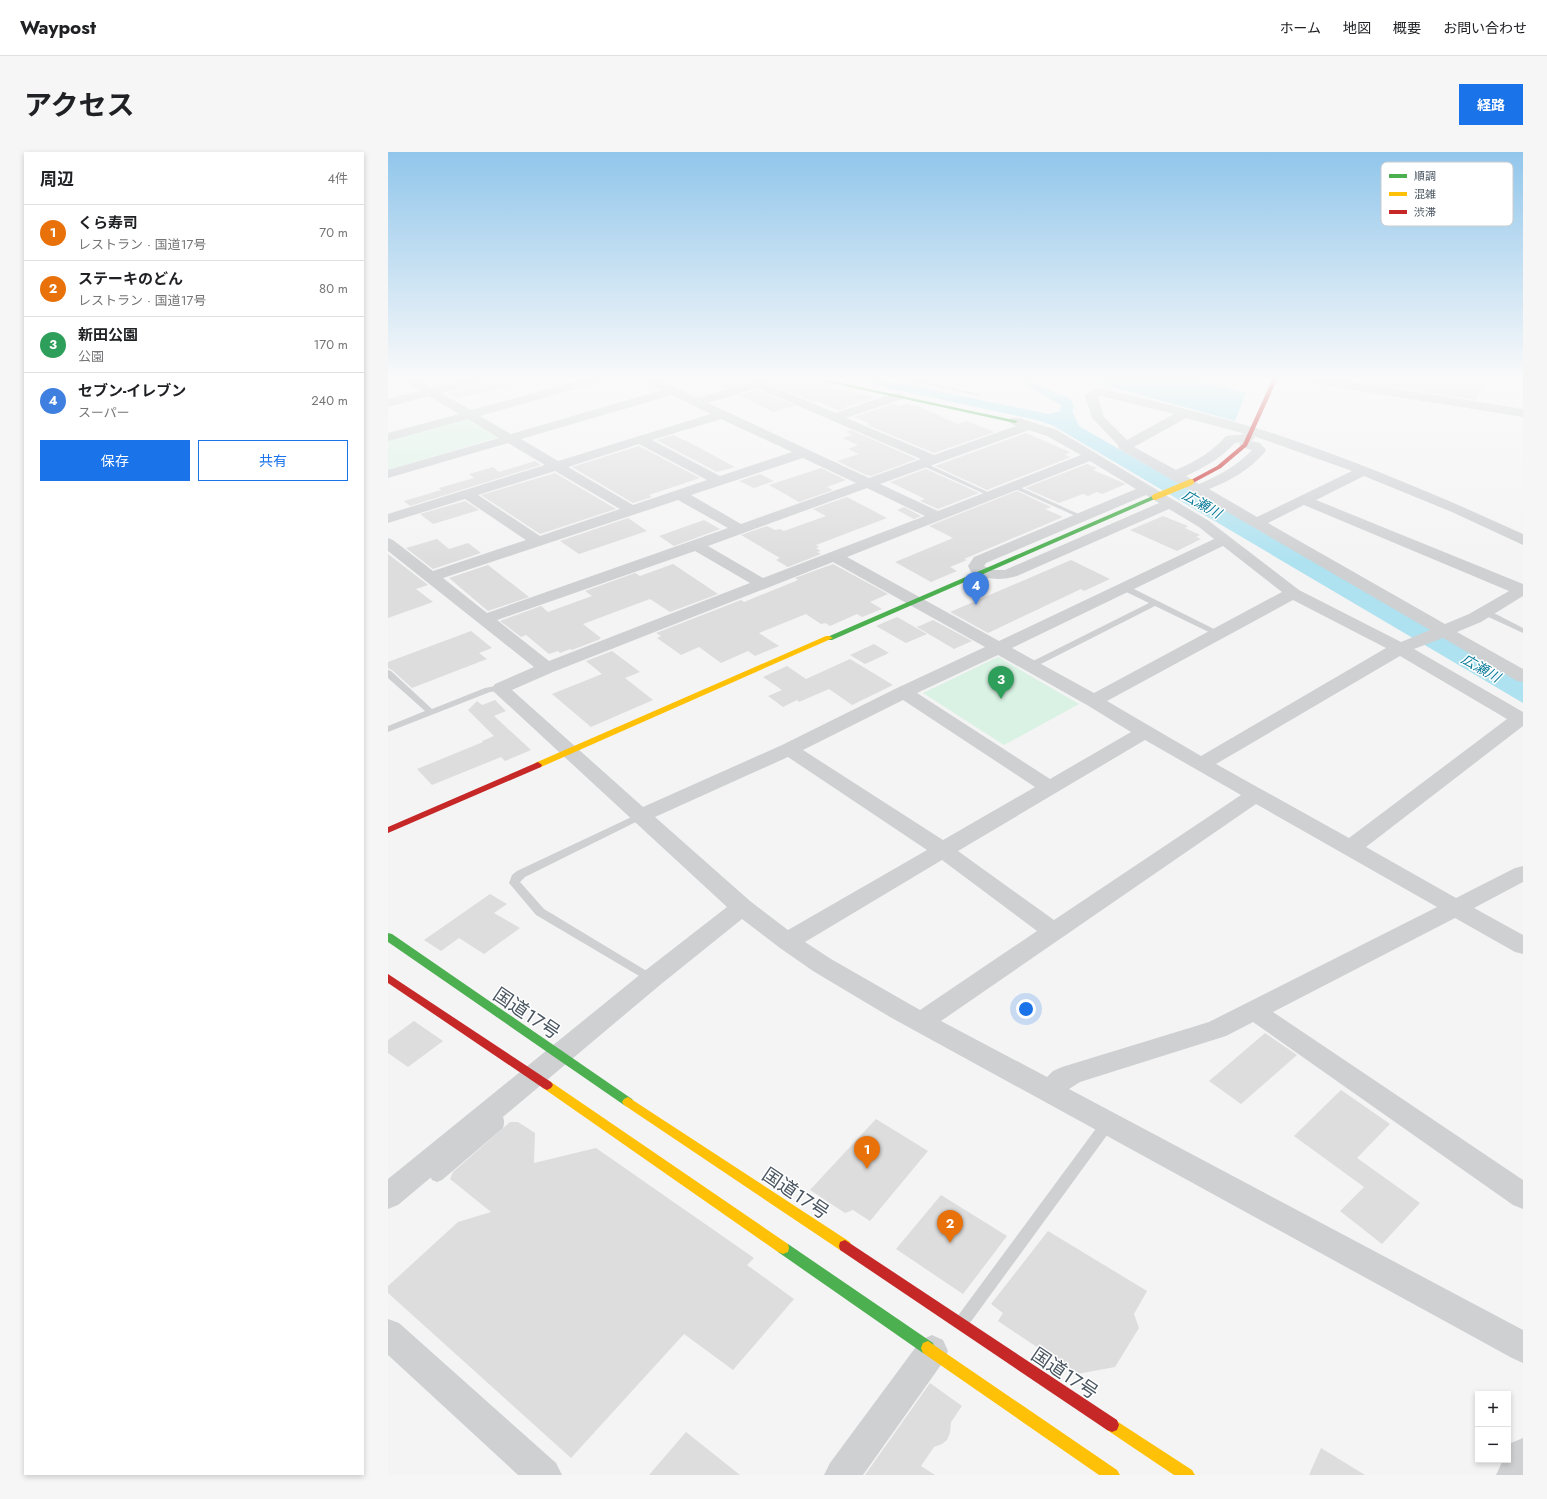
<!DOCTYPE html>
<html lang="ja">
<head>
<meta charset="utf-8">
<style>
  body { margin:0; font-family:Jost,"Noto Sans JP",sans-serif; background:#f6f6f6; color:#202124 }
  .controls { position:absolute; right:12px; bottom:12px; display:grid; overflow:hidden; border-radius:0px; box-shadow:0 2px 6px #0003 }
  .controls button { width:36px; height:36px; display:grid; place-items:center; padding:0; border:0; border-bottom:1px solid #e0e0e0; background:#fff; color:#202124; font:20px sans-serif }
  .you { position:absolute; left:638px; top:857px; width:14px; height:14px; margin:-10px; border:3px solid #fff; border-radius:50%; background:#1a73e8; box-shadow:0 0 0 6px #1a73e833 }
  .badge { display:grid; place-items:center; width:26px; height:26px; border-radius:50%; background:#1a73e8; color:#fff; font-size:13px; font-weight:700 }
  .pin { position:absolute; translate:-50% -33px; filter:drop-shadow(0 1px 2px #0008) }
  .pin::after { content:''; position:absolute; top:21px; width:14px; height:12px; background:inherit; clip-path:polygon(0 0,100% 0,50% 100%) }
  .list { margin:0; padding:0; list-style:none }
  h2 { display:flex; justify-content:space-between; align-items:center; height:52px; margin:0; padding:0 16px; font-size:17px }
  h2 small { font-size:13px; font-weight:400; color:#757577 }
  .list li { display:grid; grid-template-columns:26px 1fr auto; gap:12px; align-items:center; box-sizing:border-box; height:56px; padding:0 16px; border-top:1px solid #e0e0e0 }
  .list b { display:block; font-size:15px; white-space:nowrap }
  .list p { margin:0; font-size:13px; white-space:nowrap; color:#757577 }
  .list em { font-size:13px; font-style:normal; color:#757577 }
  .actions { display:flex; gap:8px; padding:12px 16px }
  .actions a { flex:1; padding:9px 0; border:1px solid #1a73e8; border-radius:0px; text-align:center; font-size:14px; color:#1a73e8 }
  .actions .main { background:#1a73e8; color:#fff }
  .map { position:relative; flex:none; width:1135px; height:1323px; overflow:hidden; border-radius:0px }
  header { display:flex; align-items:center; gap:24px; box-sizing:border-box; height:56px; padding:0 20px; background:#fff; border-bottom:1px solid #e0e0e0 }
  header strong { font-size:19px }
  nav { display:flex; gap:22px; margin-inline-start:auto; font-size:14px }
  .intro { display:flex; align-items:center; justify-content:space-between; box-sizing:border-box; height:96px; padding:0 24px }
  h1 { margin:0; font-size:28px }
  .button { padding:10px 18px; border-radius:0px; background:#1a73e8; color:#fff; font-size:14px; font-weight:700 }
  main { display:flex; gap:24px; padding:0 24px }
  aside { flex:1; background:#fff; border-radius:0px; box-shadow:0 2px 6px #0003 }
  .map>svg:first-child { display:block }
  .green { fill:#d9f2e3 }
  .water { fill:#aee2f0 }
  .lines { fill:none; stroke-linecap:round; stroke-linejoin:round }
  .canal { fill:#aee2f0; fill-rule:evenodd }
  .building { fill:#ddddde }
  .lane { fill:#ced0d2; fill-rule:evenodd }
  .street { fill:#ced0d2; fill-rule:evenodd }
  .fast { fill:#4caf50; fill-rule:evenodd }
  .slow { fill:#ffc107; fill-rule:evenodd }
  .jam { fill:#c62828; fill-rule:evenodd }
  .slow-bridge { stroke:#ffc107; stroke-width:6 }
  .labels { text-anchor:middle; stroke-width:3; stroke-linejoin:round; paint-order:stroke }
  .far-water-label { font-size:14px; font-style:italic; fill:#0c7c9b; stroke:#fff }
  .near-street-label { font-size:19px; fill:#4a5661; stroke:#fff }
  .key { fill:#fff; stroke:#c9ccd0; stroke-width:1 }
  .key-label { font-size:11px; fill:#4a5661 }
</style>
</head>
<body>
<header>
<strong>Waypost</strong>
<nav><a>ホーム</a><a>地図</a><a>概要</a><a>お問い合わせ</a></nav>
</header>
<div class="intro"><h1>アクセス</h1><a class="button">経路</a></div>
<main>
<aside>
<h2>周辺<small>4件</small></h2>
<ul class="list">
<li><span class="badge" style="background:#e8710a">1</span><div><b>くら寿司</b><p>レストラン · 国道17号</p></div><em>70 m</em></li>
<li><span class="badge" style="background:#e8710a">2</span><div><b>ステーキのどん</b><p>レストラン · 国道17号</p></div><em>80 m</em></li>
<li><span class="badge" style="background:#2e9e5b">3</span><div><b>新田公園</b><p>公園</p></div><em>170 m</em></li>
<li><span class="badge" style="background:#3f7fe0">4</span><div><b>セブン-イレブン</b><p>スーパー</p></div><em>240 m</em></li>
</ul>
<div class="actions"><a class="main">保存</a><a>共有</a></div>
</aside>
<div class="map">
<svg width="1135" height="1323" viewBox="0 0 1135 1323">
  <rect width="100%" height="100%" fill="#f4f4f4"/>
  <!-- green -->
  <g class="green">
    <polygon points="77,266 111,285 0,318 0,287"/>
    <polygon points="610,505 691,552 616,593 535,541"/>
  </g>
  <!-- water -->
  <g class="water">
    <polygon points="453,226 488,226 660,262 673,259 675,256 675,254 662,247 675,243 684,248 684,259 691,274 1135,530 1135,551 664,273 649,268"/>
    <polygon points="711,226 806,226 858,241 847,269 705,230"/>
  </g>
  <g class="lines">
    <!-- canal -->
    <polygon class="canal" points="632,226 643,226 646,230 682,248 686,254 682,267 674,267 672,264 673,252 638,234"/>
  </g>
  <!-- building -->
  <g class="building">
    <polygon points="34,226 74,226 46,234"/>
    <polygon points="103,226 130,226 130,231 68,247 58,241 100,229"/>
    <polygon points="315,226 368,226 338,236"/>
    <polygon points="999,226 1072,226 1097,230 1087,248 998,234"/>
    <polygon points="388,227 408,236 421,232 431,236 437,235 488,245 451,258 429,249 425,250 382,232"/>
    <polygon points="369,238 408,254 385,260 352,243"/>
    <polygon points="505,252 511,254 519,252 529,254 570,272 578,269 607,280 546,301 479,273 482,272 466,265"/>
    <polygon points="463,278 529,307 483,324 476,322 449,309 471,302 460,297 470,293 454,286 464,283 458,280"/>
    <polygon points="638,281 682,300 677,303 683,305 599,338 547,314"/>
    <polygon points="286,283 295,288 297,288 347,315 329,320 268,288"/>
    <polygon points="251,294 312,326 261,343 264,345 245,351 184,315"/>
    <polygon points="147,309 153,313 22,354 16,349 53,338 51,336 86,326 81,322 105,315 111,320"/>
    <polygon points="699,312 709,316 705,318 738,332 714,342 709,340 700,344 695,342 671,351 637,336"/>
    <polygon points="433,316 458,328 439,335 445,338 411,350 381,333"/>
    <polygon points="538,317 591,341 550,357 532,349 537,347 502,330"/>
    <polygon points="167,321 228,357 152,382 93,343"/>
    <polygon points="372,322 386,329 366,336 351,329"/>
    <polygon points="629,339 663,355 657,357 675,365 576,407 579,408 562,415 569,419 543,430 507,410 565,386 541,374"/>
    <polygon points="459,345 499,366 428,393 431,395 428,396 433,399 429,400 433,402 400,415 388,408 392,406 353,383 379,374 387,378 392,377 396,379 438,364 425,357"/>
    <polygon points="77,349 91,358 45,372 32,362"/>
    <polygon points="516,355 533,364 526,367 509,358"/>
    <polygon points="775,364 800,374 797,376 812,383 808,385 813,387 789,399 742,378"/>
    <polygon points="240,366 259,379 191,402 172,389"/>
    <polygon points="316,368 332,377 286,394 271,384"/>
    <polygon points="49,387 61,397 80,391 93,401 45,417 18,396"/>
    <polygon points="0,402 40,433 28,437 45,450 0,466"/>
    <polygon points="683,408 722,427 696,439 693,437 600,481 562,460"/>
    <polygon points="285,412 330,442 282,460 262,447 195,472 213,486 210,488 184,498 182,497 172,501 170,499 161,502 138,483 133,485 112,469 153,454 160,460 204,444 197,439 247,421 252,424"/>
    <polygon points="445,412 500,442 482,450 494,457 474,465 469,462 442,474 437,471 433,472 418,462 371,481 391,494 367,504 360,499 333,511 311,495 293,503 269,486 273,484 268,481 353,448 356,450 410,428 407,426"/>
    <polygon points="100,413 141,445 100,459 61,426"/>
    <polygon points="509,465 539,482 518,491 488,474"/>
    <polygon points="545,468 584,489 566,497 529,475"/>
    <polygon points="83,479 104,496 91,501 99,507 24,536 4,518 0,516 0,510"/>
    <polygon points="486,492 501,501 477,512 462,503"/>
    <polygon points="224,499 252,520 237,526 265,548 203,575 164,542 214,522 198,509"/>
    <polygon points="462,507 505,533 464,553 441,537 411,550 409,548 395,555 380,544 394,538 375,525 399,514 418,527"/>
    <polygon points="107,548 118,559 106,564 143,598 117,609 113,605 44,633 29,617 95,590 94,589 106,584 80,558 89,549 94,553"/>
    <polygon points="102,742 119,752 106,761 132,776 96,802 71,786 53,799 36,788"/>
    <polygon points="26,869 55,889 20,915 0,901 0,888"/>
    <polygon points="877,881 909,903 853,952 821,929"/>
    <polygon points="953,938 1002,972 969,1006 1032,1051 994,1092 952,1059 976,1035 906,984"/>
    <polygon points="488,967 540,999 482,1069 465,1058 457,1061 422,1038"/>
    <polygon points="122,970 130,970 147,981 146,1011 208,996 366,1106 359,1113 406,1147 345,1218 296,1182 183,1306 0,1141 0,1134 70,1070 103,1060 62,1027 65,1020"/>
    <polygon points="553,1043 619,1084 575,1142 508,1097"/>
    <polygon points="660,1079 759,1139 746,1162 751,1176 727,1215 689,1222 610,1169 615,1161 603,1152"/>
    <polygon points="542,1231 574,1254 563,1270 562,1281 559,1288 554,1292 546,1295 533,1314 547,1323 477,1323"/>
    <polygon points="298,1280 352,1323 261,1323"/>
    <polygon points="933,1296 977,1323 921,1323"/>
  </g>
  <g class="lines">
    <!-- lane -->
    <g class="lane">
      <polygon points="508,226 520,226 593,242 590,244"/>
      <polygon points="533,311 537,311 606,343 601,344 533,313"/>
      <polygon points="623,333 627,333 697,365 692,366 623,335"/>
      <polygon points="732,433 738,433 836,482 832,484 829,484 767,454 645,516 639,516 638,514 639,512 761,451 732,437"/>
      <polygon points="1094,458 1100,458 1135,476 1135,481 1094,462"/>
      <polygon points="0,518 3,519 44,557 97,536 113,533 117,536 116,538 102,540 0,580 0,574 37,559 0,526"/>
      <polygon points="252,661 256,662 257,664 256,666 137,725 132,730 156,757 267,824 269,827 267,830 263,831 148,763 121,731 124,723 129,719"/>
      <path d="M 103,955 C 112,958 119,966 115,976 L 54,1028 L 49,1030 L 44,1028 L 42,1024 L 44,1020 L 103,970 L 96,960 L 98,956 Z"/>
      <polygon points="720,966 725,967 727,971 725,975 579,1175 574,1177 569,1175 566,1170 569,1165 715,967"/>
    </g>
    <!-- street -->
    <g class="street">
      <path d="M 13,226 L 28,226 L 44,236 L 81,226 L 102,226 L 100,228 L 53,241 L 83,258 L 201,226 L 221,226 L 219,228 L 92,264 L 123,282 L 274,238 L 254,228 L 252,226 L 268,226 L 310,246 L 366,229 L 372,226 L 387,226 L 379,232 L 448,261 L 506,241 L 514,241 L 516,244 L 514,247 L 458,266 L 546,303 L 628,274 L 623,272 L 621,269 L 623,266 L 631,266 L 669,278 L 821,369 L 911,438 L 1013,490 L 1042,478 L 731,297 L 730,293 L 704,266 L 697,244 C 702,238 710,236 717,237 C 773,251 833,265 887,282 C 972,310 1054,345 1135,382 L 1135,393 L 1064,360 L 976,324 L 928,348 L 1135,432 L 1135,444 L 1093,470 L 1069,480 L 1135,517 L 1135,530 L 1129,529 L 1055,486 L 1026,497 L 1135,560 L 1135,574 L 978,695 L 1068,746 L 1127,716 L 1135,714 L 1135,730 L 1086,756 L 1135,783 L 1135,802 L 1127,800 L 1067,766 L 885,860 L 1135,1028 L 1135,1057 L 1125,1053 L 865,870 L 838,884 L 692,930 L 681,937 L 1135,1178 L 1135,1211 L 1124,1206 L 502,865 L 425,819 L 392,796 L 354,767 L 272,833 L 10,1053 L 0,1057 L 0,1027 L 254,821 L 339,755 L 105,539 L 104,536 L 107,532 L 146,515 L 0,399 L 0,386 L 5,388 L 45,419 L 138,388 L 77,347 L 0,371 L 0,362 L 157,313 L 120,291 L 0,326 L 0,318 L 111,286 L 80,267 L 0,289 L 0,281 L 71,262 L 41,244 L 0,255 L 0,247 L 32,239 ZM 369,236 L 533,307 L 481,326 L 320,251 ZM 284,243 L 323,262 L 170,309 L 133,287 ZM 713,244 L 786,262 L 739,288 L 716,265 L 710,245 ZM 798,266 L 858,282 L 838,284 C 824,300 808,309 788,318 L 746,295 ZM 333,267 L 404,300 L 332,324 L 264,288 ZM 641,278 L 659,284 L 693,303 L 550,359 L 492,332 ZM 865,284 L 877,288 L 964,319 L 869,365 L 821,337 C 842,329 861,318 876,301 L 878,298 L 872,291 L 863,289 L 867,286 ZM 853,290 L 851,292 L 853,295 L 864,298 C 849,314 830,324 811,332 L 798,324 C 817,315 833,306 847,291 ZM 251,292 L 319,328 L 245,353 L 180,315 ZM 415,306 L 468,331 L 353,372 L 303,343 ZM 702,309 L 748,337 L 586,405 L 580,414 L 583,420 C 598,428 613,429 629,424 L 781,357 L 811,375 L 826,387 L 611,489 L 459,405 ZM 167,319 L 232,357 L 152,384 L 90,343 ZM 479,336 L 537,364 L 375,426 L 320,394 ZM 758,343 L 771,351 L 617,418 L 605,418 L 596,414 L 598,411 ZM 290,348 L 340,376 L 99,461 L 55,426 ZM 916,353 L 1121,439 L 1081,462 L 1057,472 L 880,371 ZM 835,394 L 894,440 L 706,541 L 624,496 ZM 307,399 L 362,431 L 161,509 L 109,468 ZM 445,410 L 597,495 L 509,536 L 394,593 L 255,655 L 124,538 L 165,520 ZM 905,448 L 998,496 L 813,604 L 719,549 ZM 610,503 L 699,553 L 743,580 L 662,627 L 529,541 ZM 1012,504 L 1119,567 L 961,686 L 828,612 ZM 515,548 L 647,635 L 555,688 L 415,598 ZM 757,588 L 853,643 L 666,768 L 570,699 ZM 400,605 L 539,698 L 400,778 L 362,749 L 267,665 ZM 868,652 L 1049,755 L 821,870 L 674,915 L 665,919 L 659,925 L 553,869 ZM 554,708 L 649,779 L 532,858 L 443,807 L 417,790 Z"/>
      <path d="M 527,226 L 543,226 C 539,232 531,234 525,233 L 523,230 Z"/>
      <polygon points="911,226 941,226 1135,257 1135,265 917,230"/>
      <polygon points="0,1167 11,1171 168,1311 174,1323 130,1323 0,1203"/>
      <polygon points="544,1183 555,1188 560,1199 555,1210 475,1323 436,1323 442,1311 533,1188"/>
      <polygon points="1135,1286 1135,1323 1108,1323 1115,1308 1120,1308 1120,1297 1123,1291"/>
    </g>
    <!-- fast -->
    <g class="fast">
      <polygon points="420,226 430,226 630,269 627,271"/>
      <polygon points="767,343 769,344 769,346 444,488 441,488 437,486"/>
      <polygon points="0,781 4,782 244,947 246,950 244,953 240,955 236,953 0,790"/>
      <polygon points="395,1090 400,1092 545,1191 547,1196 545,1201 540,1203 535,1201 390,1100 389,1096 390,1092"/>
    </g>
    <!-- slow -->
    <g class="slow">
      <polygon points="438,484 441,484 445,486 153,615 150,616 146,613 147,611"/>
      <polygon points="159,928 163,930 400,1092 401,1096 400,1100 395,1102 390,1100 155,936 153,933 155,930"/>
      <polygon points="240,945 462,1090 463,1094 462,1098 457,1100 452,1098 236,953 234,950 236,947"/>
      <polygon points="540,1189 729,1318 732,1323 711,1323 535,1201 533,1196 535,1191"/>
      <polygon points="724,1266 804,1318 807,1323 786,1323 719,1278 717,1273 719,1268"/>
    </g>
    <!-- jam -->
    <g class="jam">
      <polygon points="885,226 890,226 859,294 833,316 805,331 801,331 801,329 829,314 855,292"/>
      <polygon points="150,610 154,613 153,615 0,681 0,675"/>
      <polygon points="0,822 163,930 165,933 163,936 159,938 155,936 0,831"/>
      <polygon points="457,1088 729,1268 731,1273 729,1278 724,1280 719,1278 452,1098 451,1094 452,1090"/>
    </g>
    <!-- slow-bridge -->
    <polyline class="slow-bridge" points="767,345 803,330"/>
  </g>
  <!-- sky -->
  <linearGradient id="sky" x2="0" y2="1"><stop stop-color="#91c6eb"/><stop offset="0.55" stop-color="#fafafa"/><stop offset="1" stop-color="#fafafa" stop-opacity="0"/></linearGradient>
  <rect width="1135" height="411" fill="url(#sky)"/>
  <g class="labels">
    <!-- far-water labels -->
    <g class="far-water-label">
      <text transform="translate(814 352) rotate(30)" y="5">広瀬川</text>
      <text transform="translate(1093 516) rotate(30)" y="5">広瀬川</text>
    </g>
    <!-- near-street labels -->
    <g class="near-street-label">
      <text transform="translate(139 861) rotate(34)" y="7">国道17号</text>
      <text transform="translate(408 1041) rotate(34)" y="7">国道17号</text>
      <text transform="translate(677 1221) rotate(34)" y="7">国道17号</text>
    </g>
  </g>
  <!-- legend -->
  <rect x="993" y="10" width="132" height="64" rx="6" class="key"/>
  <rect x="1001" y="22" width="18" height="4" fill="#4caf50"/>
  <rect x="1001" y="40" width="18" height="4" fill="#ffc107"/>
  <rect x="1001" y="58" width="18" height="4" fill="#c62828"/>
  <g class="key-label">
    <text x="1026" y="28">順調</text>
    <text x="1026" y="46">混雑</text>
    <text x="1026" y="64">渋滞</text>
  </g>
</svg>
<div class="controls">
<button>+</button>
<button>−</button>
</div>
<div class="you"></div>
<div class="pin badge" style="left:479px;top:1017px;background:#e8710a">1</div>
<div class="pin badge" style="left:562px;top:1091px;background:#e8710a">2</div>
<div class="pin badge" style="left:613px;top:547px;background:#2e9e5b">3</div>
<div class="pin badge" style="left:588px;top:453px;background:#3f7fe0">4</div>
</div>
</main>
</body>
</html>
